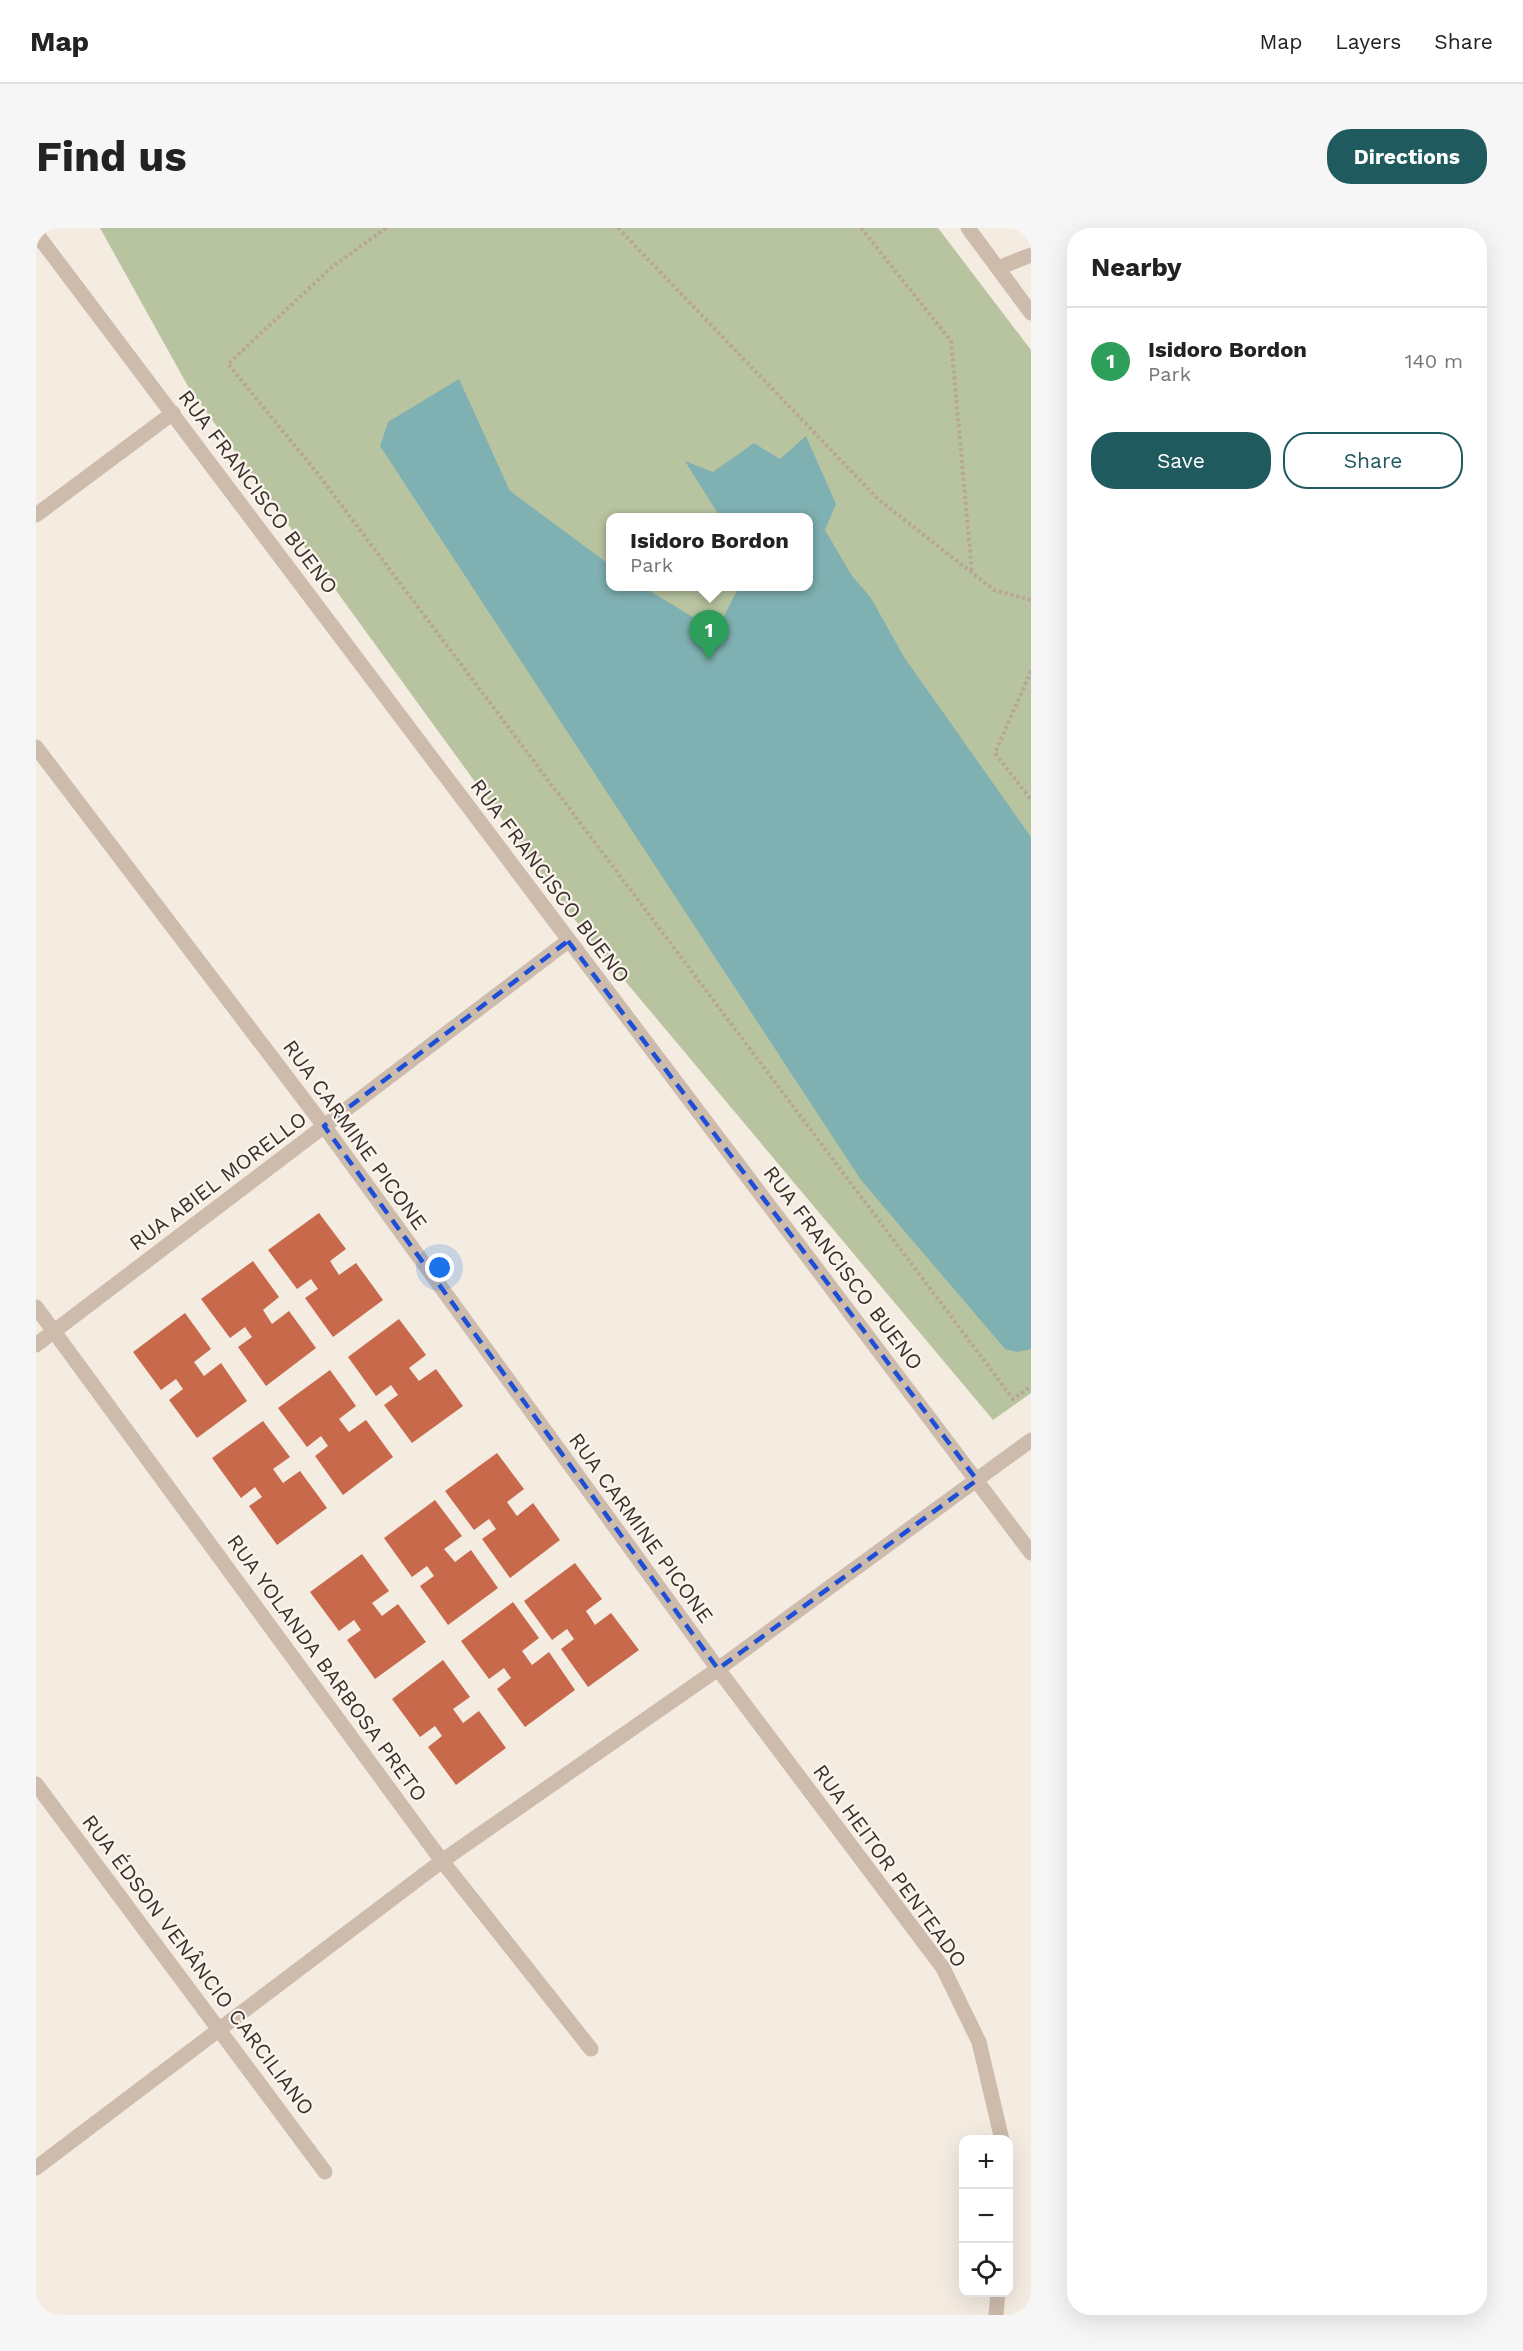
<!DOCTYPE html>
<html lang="en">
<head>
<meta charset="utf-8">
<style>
  body { margin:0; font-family:"Work Sans",sans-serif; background:#f6f6f6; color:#222 }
  .controls { position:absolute; right:18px; bottom:18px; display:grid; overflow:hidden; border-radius:12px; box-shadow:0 6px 24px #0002 }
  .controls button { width:54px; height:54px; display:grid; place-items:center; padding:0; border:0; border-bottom:2px solid #e0e0e0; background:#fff; color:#222; font:30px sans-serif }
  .you { position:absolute; left:404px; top:1040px; width:21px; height:21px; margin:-15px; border:4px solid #fff; border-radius:50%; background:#1a73e8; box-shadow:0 0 0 9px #1a73e833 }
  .badge { display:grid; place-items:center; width:39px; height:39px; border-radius:50%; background:#1f5a5e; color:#fff; font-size:20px; font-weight:700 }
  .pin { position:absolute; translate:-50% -50px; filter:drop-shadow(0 2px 3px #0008) }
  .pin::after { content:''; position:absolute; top:32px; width:21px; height:18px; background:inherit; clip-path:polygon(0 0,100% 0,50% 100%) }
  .popup { position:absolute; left:570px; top:285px; width:207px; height:78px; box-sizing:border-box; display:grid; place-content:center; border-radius:12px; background:#fff; filter:drop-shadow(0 2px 4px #0005); font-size:20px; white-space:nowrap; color:#767676 }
  .popup b { font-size:22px; color:#222 }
  .popup::after { content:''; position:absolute; left:50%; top:100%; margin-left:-12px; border:12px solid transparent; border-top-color:#fff }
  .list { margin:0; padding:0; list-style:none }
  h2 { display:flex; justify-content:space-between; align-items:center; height:78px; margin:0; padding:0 24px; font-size:26px }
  h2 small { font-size:20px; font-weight:400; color:#767676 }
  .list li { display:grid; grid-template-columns:39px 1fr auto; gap:18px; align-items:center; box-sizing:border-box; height:108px; padding:0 24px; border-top:2px solid #e0e0e0 }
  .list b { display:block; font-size:22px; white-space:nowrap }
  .list p { margin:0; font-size:20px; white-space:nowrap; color:#767676 }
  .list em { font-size:20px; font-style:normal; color:#767676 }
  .actions { display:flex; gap:12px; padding:18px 24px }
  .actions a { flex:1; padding:14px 0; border:2px solid #1f5a5e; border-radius:24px; text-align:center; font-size:21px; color:#1f5a5e }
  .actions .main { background:#1f5a5e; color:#fff }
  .icon { flex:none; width:33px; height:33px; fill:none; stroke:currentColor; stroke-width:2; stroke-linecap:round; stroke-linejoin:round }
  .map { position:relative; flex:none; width:995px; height:2087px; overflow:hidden; border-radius:24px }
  header { display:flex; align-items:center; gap:36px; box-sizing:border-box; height:84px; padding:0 30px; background:#fff; border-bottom:2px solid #e0e0e0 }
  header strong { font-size:28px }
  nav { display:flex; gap:33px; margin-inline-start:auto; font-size:21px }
  .intro { display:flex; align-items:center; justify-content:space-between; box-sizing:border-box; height:144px; padding:0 36px }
  h1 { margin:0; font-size:42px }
  .button { padding:15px 27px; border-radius:24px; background:#1f5a5e; color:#fff; font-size:21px; font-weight:700 }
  main { display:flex; gap:36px; padding:0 36px }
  aside { flex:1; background:#fff; border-radius:24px; box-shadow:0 6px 24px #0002 }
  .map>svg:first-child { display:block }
  .green { fill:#b8c4a0; fill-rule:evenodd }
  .water { fill:#7fb0b2 }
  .building { fill:#c8694b }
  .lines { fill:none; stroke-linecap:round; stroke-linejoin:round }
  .path { stroke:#b9a596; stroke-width:4; stroke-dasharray:3 3; stroke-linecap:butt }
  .minor { stroke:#cdbbac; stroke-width:15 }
  .marked { fill:none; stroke:#1d4ed8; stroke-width:4.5; stroke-dasharray:12 8; stroke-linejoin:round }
  .labels { text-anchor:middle; stroke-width:4.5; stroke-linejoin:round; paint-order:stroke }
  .street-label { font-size:21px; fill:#3b302b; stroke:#fbf5ee }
</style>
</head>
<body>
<header>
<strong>Map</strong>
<nav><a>Map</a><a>Layers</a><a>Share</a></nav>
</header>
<div class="intro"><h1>Find us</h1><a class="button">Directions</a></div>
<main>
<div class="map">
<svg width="995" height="2087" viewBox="0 0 995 2087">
  <rect width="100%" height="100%" fill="#f4ebe1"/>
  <!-- green -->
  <path class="green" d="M 64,0 L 902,0 L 995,122 L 995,1165 L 957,1192 L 548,704 L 153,160 ZM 574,290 L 772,290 L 772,358 L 574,358 Z"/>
  <!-- water -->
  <polygon class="water" points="423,151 474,263 574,337 574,358 607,359 680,403 703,359 772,358 772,290 684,289 649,233 677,244 718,215 744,231 770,208 800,276 789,302 816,348 835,370 868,429 995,609 995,1121 981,1124 969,1121 825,952 344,218 352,194"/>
  <!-- building -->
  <g class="building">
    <polygon points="283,985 310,1021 294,1033 303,1047 320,1035 347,1072 297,1109 269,1070 282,1061 275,1051 261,1061 232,1022"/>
    <polygon points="217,1033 243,1069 227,1082 236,1096 253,1083 280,1120 230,1158 202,1119 216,1109 209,1099 194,1110 165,1071"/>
    <polygon points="149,1085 175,1121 158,1134 168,1148 185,1135 211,1173 161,1210 133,1172 147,1161 140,1151 125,1162 97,1124"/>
    <polygon points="363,1091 390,1127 373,1140 383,1153 400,1141 427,1178 376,1215 348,1177 362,1167 355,1157 340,1168 312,1129"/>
    <polygon points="294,1142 320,1178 303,1191 313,1204 330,1192 357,1229 307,1267 279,1228 292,1218 285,1208 271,1219 242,1180"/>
    <polygon points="227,1193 254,1229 237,1241 247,1255 264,1243 291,1280 241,1317 213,1278 226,1269 219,1259 205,1270 176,1230"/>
    <polygon points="461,1225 488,1261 471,1274 481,1288 497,1275 524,1312 474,1350 446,1311 460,1301 453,1291 438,1302 409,1263"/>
    <polygon points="399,1272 426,1308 408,1321 419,1334 435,1322 462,1360 412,1397 384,1358 398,1348 391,1338 376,1349 348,1310"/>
    <polygon points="326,1326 353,1363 336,1375 346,1388 362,1376 390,1414 339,1451 311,1412 325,1402 318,1392 303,1403 274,1364"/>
    <polygon points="539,1335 566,1371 550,1383 559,1397 575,1385 603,1422 552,1459 525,1421 538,1411 531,1401 516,1412 488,1373"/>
    <polygon points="477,1374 503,1410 486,1423 496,1437 513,1424 539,1462 489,1499 461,1461 475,1450 468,1440 453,1451 425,1413"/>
    <polygon points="407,1432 434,1469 417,1481 427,1495 443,1483 470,1520 420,1557 392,1519 406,1508 399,1498 384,1509 356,1471"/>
  </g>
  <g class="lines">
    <!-- path -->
    <g class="path">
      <polyline points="350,0 296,39 192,136 282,246 977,1171 995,1158"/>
      <polyline points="582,0 842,271 958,362 995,372"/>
      <polyline points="825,0 915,113 936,345"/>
      <polyline points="995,443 959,525 995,572"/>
    </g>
    <!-- minor -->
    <g class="minor">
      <polyline points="932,0 995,85"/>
      <polyline points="0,5 995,1325"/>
      <polyline points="962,40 995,27"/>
      <polyline points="0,287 137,185"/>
      <polyline points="0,519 288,898 682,1441 907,1740 943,1814 966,1912"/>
      <polyline points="0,1079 406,1633 555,1821"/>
      <polyline points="0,1117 532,713"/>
      <polyline points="0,1556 289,1944"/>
      <polyline points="0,1940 406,1633 682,1441 995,1212"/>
      <polyline points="960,2087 962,2064"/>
    </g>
  </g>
  <!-- marked area -->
  <path class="marked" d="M 532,713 L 941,1252 L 682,1441 L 288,898 Z"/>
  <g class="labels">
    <!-- street labels -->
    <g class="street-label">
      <text transform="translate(222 264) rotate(53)" y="7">RUA FRANCISCO BUENO</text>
      <text transform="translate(514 653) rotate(53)" y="7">RUA FRANCISCO BUENO</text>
      <text transform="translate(319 907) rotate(54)" y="7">RUA CARMINE PICONE</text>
      <text transform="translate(182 953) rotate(-37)" y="7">RUA ABIEL MORELLO</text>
      <text transform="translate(807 1040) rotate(53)" y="7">RUA FRANCISCO BUENO</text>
      <text transform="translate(605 1300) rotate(54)" y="7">RUA CARMINE PICONE</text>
      <text transform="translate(291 1440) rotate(54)" y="7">RUA YOLANDA BARBOSA PRETO</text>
      <text transform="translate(854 1638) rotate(54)" y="7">RUA HEITOR PENTEADO</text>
      <text transform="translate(162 1737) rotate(53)" y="7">RUA ÉDSON VENÂNCIO CARCILIANO</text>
    </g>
  </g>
</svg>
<div class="controls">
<button>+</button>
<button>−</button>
<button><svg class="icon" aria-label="locate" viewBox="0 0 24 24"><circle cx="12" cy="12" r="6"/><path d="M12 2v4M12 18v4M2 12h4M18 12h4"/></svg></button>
</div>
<div class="you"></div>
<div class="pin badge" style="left:673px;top:432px;background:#2e9e5b">1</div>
<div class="popup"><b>Isidoro Bordon</b>Park</div>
</div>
<aside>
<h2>Nearby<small></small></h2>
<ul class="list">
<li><span class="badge" style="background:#2e9e5b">1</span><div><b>Isidoro Bordon</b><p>Park</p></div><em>140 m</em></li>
</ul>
<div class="actions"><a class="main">Save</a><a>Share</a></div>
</aside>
</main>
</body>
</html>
